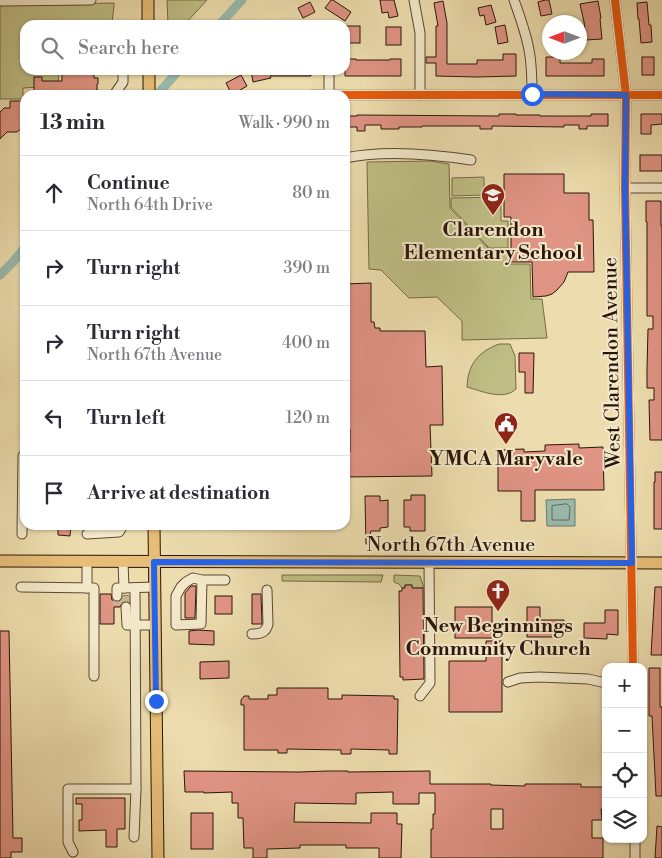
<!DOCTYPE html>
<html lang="en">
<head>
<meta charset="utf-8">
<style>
  body { margin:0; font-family:"Libre Bodoni",serif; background:#f2f2f3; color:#2b2b33 }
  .controls { position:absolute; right:15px; bottom:15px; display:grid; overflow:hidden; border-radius:10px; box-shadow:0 1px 4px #0004 }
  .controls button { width:45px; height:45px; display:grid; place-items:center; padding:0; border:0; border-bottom:1px solid #e1e1e2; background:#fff; color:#2b2b33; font:25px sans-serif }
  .compass { position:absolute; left:542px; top:15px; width:45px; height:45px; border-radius:50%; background:#fff; box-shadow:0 1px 4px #0004; rotate:270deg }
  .stop { position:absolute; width:15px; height:15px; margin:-11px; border:4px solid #2563eb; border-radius:50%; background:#fff }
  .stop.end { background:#2563eb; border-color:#fff; box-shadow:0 1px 5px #0008 }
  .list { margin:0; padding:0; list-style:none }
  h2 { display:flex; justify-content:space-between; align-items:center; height:65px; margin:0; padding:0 20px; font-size:21px }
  h2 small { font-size:16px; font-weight:400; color:#7c7c81 }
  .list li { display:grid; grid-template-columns:32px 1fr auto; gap:15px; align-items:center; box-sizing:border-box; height:75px; padding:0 20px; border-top:1px solid #e1e1e2 }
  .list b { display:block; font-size:19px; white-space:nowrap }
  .list p { margin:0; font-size:16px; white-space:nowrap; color:#7c7c81 }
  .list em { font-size:16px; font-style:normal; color:#7c7c81 }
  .icon { flex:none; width:28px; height:28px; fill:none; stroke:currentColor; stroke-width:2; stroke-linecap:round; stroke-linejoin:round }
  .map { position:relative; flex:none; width:662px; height:858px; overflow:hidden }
  .search { position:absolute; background:#fff; box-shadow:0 1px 4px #0004; left:20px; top:20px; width:330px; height:55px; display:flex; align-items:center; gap:12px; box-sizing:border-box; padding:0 18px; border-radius:15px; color:#7c7c81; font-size:19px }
  .panel { position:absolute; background:#fff; box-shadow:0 1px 4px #0004; left:20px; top:90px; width:330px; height:440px; border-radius:15px }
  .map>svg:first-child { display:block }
  .green { fill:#bfbf85; stroke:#746a47 }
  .water { fill:#99bbad; stroke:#6d796b }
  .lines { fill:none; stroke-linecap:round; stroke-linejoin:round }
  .shore { stroke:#62685b; stroke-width:1 }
  .canal { stroke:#99bbad; stroke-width:9 }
  .building { fill:#e09484; stroke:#2a1509; fill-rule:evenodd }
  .minor-tunnel { stroke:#c6b58d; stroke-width:9; stroke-dasharray:9 4.5; stroke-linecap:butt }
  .minor-casing { stroke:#5b4732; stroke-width:11 }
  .major-casing { stroke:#2a1509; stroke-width:13 }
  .minor { stroke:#f3e9ca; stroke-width:9 }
  .major { stroke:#e6be77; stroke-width:11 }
  .cycleway-casing { stroke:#f3e9ca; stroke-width:11 }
  .cycleway { stroke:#e8590c; stroke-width:8 }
  .route { stroke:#2563eb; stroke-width:6 }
  .labels { text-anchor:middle; stroke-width:4; stroke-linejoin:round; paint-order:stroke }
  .poi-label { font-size:20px; font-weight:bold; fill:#2a1509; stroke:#f3e9ca }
  .street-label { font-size:20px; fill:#2a1509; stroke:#f3e9ca }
</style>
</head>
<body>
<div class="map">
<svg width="662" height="858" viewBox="0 0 662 858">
  <rect width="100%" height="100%" fill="#edddae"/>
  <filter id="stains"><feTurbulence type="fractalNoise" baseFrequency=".004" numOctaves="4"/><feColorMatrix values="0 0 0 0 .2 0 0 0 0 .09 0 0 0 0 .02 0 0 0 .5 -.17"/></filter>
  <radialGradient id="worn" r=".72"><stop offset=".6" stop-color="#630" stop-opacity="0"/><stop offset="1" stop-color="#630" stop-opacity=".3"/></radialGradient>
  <!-- green -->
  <g class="green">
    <polygon points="167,0 207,0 184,25 168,25"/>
    <path d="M 114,3 C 114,11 112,18 112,25 L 25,25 L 25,70 L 59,70 L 58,86 L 23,88 L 23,99 L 0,99 L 0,5 Z"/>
    <polygon points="430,161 449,164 450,208 489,249 497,249 498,253 509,253 509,264 530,264 531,299 542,299 547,338 462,340 462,321 437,297 409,298 381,270 369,269 367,162"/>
    <polygon points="484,177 484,195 452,196 452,178"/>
    <polygon points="501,197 501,221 508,221 508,248 489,248 451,207 451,198"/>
    <path d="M 499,344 L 510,344 L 515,356 L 516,389 C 504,401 481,391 467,387 C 468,364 478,352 499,344 Z"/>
    <polygon points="282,575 383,575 381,582 282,581"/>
    <polygon points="394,575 420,576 424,588 412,588 412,585 405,585 405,588 402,588 399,584 394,582"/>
  </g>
  <!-- water -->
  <polygon class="water" points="575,499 575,526 547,526 546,500"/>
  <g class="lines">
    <!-- shore -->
    <polygon class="shore" points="567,504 570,507 569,520 552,520 552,506"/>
    <!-- canal -->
    <g class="canal">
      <polyline points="219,25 242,0"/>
      <polyline points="157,95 179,70"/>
      <polyline points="0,275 13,262 25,247"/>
    </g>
  </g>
  <!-- building -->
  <g class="building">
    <polygon points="331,0 333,0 351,12 345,21 325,8"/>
    <polygon points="380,0 394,0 398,16 389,18 388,12 382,13"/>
    <polygon points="545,0 549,0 552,14 541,16 538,2"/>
    <polygon points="443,1 447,23 447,64 477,64 477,60 503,60 503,54 516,54 516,76 477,77 436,76 436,63 426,63 426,57 436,57 436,26 438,26 434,3"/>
    <polygon points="598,1 601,18 600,19 602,39 586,40 584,22 580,4"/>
    <polygon points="310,2 315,12 303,18 298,8"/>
    <polygon points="647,2 649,25 651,25 652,42 641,43 639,19 638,19 637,3"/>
    <polygon points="491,5 496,22 486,25 484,15 480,16 478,8"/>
    <polygon points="505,25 508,42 498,44 495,27"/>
    <rect x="346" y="26" width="14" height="17"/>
    <rect x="386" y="27" width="15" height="18"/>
    <polygon points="546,57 560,57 560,63 592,63 592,59 604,59 604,76 546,76"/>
    <rect x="642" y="57" width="12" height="18"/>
    <polygon points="345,59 356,59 356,60 390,60 390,59 401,59 401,76 345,76"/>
    <polygon points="62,70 94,70 94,78 98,78 98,84 97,84 97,90 96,90 95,95 34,95 34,77 42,77 42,81 62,81"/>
    <polygon points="251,70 311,70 311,76 270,76 271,78 253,82"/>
    <polygon points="241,75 247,86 232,95 226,83"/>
    <polygon points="10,101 25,101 25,120 23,120 23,127 17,132 7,132 0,139 0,112 4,108 10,108"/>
    <polygon points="499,114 516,114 516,115 540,115 540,116 591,116 591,114 608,114 608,126 587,126 587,129 579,129 579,125 564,125 564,127 492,126 492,129 480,129 480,126 422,126 422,127 399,127 399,129 381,129 381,125 365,125 365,131 357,131 357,127 345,127 345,116 357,116 357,115 499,116"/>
    <polygon points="641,114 662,114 662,124 651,125 651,134 641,134"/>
    <rect x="640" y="155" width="22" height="16"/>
    <polygon points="504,174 564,174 564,193 589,193 589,220 593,220 594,272 568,272 564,282 557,290 552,294 546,296 533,297 532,262 511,262 511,217 504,217"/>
    <polygon points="646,201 661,201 661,226 662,226 662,440 650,440 649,400 654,400 654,388 647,388 647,369 648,329 653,329 653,316 647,316 647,222 646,222"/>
    <polygon points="371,283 371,322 374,322 375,328 380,328 380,331 425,331 426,367 442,366 443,425 430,425 432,476 345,477 345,452 350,452 350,429 347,429 347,422 345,422 345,350 349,350 348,322 345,322 345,284"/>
    <polygon points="519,353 534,353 533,393 525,393 525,372 519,372"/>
    <polygon points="579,444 579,448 603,447 604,490 535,490 535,521 521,521 521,491 498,491 498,450 524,449 524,452 545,451 545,445"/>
    <polygon points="655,472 662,472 662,529 654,529 654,482 655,482"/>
    <polygon points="411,495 425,495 425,531 410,531 410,527 404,527 404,500 411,500"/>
    <polygon points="365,496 380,496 380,501 388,500 388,527 380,528 380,531 371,531 367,544 366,544"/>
    <polygon points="58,525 71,525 70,536 58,535"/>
    <polygon points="405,585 412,585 412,588 423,588 424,679 403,680 403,677 400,677 399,591 402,591 402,588 405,588"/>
    <polygon points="191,586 196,586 195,618 185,618 185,593"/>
    <polygon points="655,587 662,587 662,655 651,655"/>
    <polygon points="100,594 111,594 112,600 117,602 121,601 123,596 129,596 129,601 123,602 120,607 114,607 114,624 100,624"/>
    <polygon points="252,594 261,594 262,624 252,624"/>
    <rect x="215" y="596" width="17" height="18"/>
    <rect x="455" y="607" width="37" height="31"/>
    <polygon points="527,607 540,607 540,620 564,620 564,637 527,637"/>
    <polygon points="605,610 618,610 618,635 607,634 607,639 584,638 584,623 605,623"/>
    <polygon points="198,630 214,631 214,645 189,644 189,631"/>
    <polygon points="0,631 9,631 13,838 22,838 22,852 11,852 11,858 0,858"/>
    <polygon points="486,641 502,641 502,712 449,712 449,661 486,661"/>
    <polygon points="229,661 229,678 200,679 200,662"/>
    <polygon points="649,668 660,668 660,707 662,707 662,796 656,796 652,716 649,716"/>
    <polygon points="277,688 328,688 328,699 342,699 342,695 394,696 394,699 398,699 397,754 389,754 389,750 351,749 351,754 341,754 341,750 287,749 287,753 278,753 278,750 244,750 244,705 241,705 241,700 244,696 249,696 249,699 268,699 268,695 277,695"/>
    <path d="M 184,771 L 299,772 L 327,771 L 348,771 L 348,772 L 430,771 L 430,784 L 491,784 L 491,785 L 525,786 L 525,784 L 581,784 L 581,787 L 606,787 L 606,809 L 601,809 L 602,820 L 592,820 L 592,838 L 603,838 L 603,858 L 431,858 L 431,829 L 433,829 L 433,814 L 435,814 L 435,793 L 419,793 L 419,804 L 393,804 L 393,792 L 356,793 L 356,804 L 295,803 L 294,822 L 371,823 L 371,813 L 397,813 L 397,824 L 402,824 L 401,858 L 379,858 L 379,848 L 346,848 L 346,845 L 300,845 L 300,848 L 267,849 L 267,858 L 253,858 L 253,848 L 244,848 L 243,818 L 238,818 L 238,803 L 232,803 L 232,792 L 204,793 L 204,792 L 185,792 ZM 491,809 L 503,809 L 503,829 L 491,829 Z"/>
    <polygon points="76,798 125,798 125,829 117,829 117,847 106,847 106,830 79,831 79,820 82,820 82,804 76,804"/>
    <rect x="191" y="813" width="22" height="36"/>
    <polygon points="657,826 662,827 662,858 655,858"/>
  </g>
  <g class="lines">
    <!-- minor-tunnel -->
    <g class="minor-tunnel">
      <polyline points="117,596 118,607"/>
      <polyline points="126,596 126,607"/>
    </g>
    <!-- minor casing -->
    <g class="minor-casing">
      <g id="minor">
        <polyline points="414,0 420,33 420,95"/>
        <path d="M 514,0 C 520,17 526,33 529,50 C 532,65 532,80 532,95"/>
        <polyline points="615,0 626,95 625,188 633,667"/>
        <polyline points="0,1 91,0"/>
        <polyline points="114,95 123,82 123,70"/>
        <polyline points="312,95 662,95"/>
        <polyline points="329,95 329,70"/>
        <path d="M 345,158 C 383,150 432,154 471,160"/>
        <polyline points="625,188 662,188"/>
        <polyline points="22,534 23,456 25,456"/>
        <polyline points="87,534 119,532 121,529 122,525"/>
        <polyline points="87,562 87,588"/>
        <polyline points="123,562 124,588 154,587"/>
        <polyline points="202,580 201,624 176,625 176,596 181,587 186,582 193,578 202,580 225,580"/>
        <polyline points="21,587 94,588 94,676"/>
        <polyline points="135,588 136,789"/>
        <polyline points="117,596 117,588 124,588"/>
        <polyline points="126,607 127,625 155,625"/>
        <path d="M 252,634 C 260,634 266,633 268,624 L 267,590"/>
        <polyline points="508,682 520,678 539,677 588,679 606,683"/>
        <polyline points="420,696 430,683 429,563"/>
        <polyline points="635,839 635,858"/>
        <polyline points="73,852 68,842 68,789 136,789 134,837"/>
      </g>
    </g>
    <!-- major casing -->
    <g class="major-casing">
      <g id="major">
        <polyline points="148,0 148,25"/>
        <polyline points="149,70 149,95"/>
        <polyline points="154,525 158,858"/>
        <polyline points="0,561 662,563"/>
      </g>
    </g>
    <!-- minor -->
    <use href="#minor" class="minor"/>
    <!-- major -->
    <use href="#major" class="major"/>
    <!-- cycleway casing -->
    <g class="cycleway-casing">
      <g id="cycleway">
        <polyline points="615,0 626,95 625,188 633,667"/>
        <polyline points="312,95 662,95"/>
      </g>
    </g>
    <!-- cycleway -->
    <use href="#cycleway" class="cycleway"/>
  </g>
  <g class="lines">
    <!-- route -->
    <polyline class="route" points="156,701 154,562 632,563 625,188 626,95 532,94"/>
  </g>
  <!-- icons -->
  <defs>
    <g id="school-pin" transform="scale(1.25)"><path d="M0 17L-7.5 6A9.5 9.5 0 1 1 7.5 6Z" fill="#8f2418" stroke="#f3e9ca"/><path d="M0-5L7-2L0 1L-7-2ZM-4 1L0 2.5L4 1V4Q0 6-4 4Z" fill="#fff"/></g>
    <g id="civic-pin" transform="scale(1.25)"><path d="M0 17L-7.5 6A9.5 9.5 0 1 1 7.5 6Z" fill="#8f2418" stroke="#f3e9ca"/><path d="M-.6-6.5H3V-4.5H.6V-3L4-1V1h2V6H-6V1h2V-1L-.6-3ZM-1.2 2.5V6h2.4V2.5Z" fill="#fff"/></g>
    <g id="church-pin" transform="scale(1.25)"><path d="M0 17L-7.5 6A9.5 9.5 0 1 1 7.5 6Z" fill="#8f2418" stroke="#f3e9ca"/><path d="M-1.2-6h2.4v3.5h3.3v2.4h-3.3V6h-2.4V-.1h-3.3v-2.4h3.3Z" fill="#fff"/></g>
  </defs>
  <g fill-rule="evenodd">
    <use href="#school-pin" x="493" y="195"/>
    <use href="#civic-pin" x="506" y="424"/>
    <use href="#church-pin" x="498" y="591"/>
  </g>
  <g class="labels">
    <!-- poi labels -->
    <g class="poi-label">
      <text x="493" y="236">Clarendon<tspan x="493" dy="23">Elementary School</tspan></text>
      <text x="506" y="465">YMCA Maryvale</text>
      <text x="498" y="632">New Beginnings<tspan x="498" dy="23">Community Church</tspan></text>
    </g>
    <!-- street labels -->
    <g class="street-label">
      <text transform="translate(611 363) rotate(-91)" y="7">West Clarendon Avenue</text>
      <text x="451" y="551">North 67th Avenue</text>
    </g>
  </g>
  <rect width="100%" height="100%" filter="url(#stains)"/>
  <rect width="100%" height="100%" fill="url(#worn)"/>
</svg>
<div class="controls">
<button>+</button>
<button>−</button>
<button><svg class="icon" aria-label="locate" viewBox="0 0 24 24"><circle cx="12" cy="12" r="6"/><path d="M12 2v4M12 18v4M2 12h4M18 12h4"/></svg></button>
<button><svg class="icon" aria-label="layers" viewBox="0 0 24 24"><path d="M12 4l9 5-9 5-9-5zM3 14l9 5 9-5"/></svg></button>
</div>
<svg class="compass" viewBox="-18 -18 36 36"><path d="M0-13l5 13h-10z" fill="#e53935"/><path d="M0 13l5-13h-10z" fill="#7c7c81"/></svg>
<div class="stop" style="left:532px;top:94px"></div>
<div class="stop end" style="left:156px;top:701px"></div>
<div class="search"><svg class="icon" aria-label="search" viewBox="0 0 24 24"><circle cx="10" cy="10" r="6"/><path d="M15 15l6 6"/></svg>Search here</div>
<section class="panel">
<h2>13 min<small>Walk · 990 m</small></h2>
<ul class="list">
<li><svg class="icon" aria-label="ahead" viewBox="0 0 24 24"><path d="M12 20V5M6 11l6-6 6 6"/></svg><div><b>Continue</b><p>North 64th Drive</p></div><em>80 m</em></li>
<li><svg class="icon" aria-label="right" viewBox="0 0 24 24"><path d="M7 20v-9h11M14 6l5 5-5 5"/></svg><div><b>Turn right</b></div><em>390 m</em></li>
<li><svg class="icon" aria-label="right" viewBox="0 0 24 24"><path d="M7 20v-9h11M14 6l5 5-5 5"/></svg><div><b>Turn right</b><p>North 67th Avenue</p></div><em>400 m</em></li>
<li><svg class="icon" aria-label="left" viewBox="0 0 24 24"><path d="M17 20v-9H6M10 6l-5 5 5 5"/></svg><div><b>Turn left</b></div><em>120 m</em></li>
<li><svg class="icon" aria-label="arrive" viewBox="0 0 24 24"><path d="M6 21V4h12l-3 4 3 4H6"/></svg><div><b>Arrive at destination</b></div></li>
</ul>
</section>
</div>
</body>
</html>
